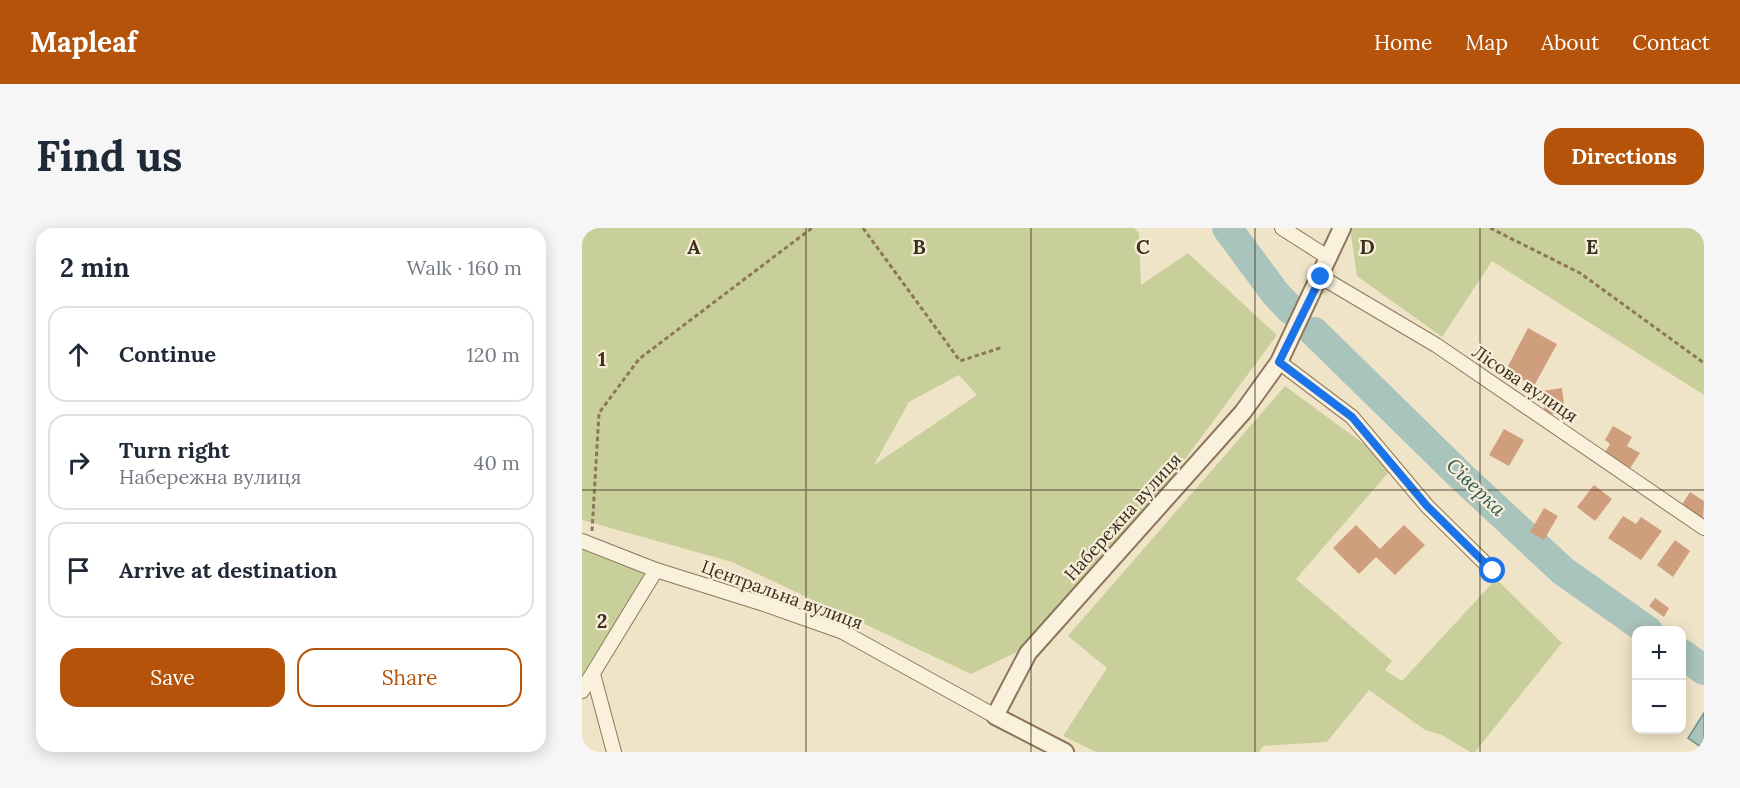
<!DOCTYPE html>
<html lang="en">
<head>
<meta charset="utf-8">
<style>
  body { margin:0; font-family:Lora,serif; background:#f6f6f7; color:#1f2937 }
  .controls { position:absolute; right:18px; bottom:18px; display:grid; overflow:hidden; border-radius:12px; box-shadow:0 3px 15px #0003 }
  .controls button { width:54px; height:54px; display:grid; place-items:center; padding:0; border:0; border-bottom:2px solid #e0e1e3; background:#fff; color:#1f2937; font:30px sans-serif }
  .stop { position:absolute; width:18px; height:18px; margin:-14px; border:4px solid #1a73e8; border-radius:50%; background:#fff }
  .stop.end { background:#1a73e8; border-color:#fff; box-shadow:0 2px 6px #0008 }
  .list { margin:0; padding:0; list-style:none }
  h2 { display:flex; justify-content:space-between; align-items:center; height:78px; margin:0; padding:0 24px; font-size:26px }
  h2 small { font-size:20px; font-weight:400; color:#747a83 }
  .list li { display:grid; grid-template-columns:39px 1fr auto; gap:18px; align-items:center; box-sizing:border-box; height:96px; margin:0 12px 12px; padding:0 12px; border:2px solid #e0e1e3; border-radius:18px }
  .list b { display:block; font-size:22px; white-space:nowrap }
  .list p { margin:0; font-size:20px; white-space:nowrap; color:#747a83 }
  .list em { font-size:20px; font-style:normal; color:#747a83 }
  .actions { display:flex; gap:12px; padding:18px 24px }
  .actions a { flex:1; padding:14px 0; border:2px solid #b45309; border-radius:18px; text-align:center; font-size:21px; color:#b45309 }
  .actions .main { background:#b45309; color:#fff }
  .icon { flex:none; width:33px; height:33px; fill:none; stroke:currentColor; stroke-width:2; stroke-linecap:round; stroke-linejoin:round }
  .map { position:relative; flex:none; width:1122px; height:524px; overflow:hidden; border-radius:18px }
  header { display:flex; align-items:center; gap:36px; box-sizing:border-box; height:84px; padding:0 30px; background:#b45309; color:#fff }
  header strong { font-size:28px }
  nav { display:flex; gap:33px; margin-inline-start:auto; font-size:21px }
  .intro { display:flex; align-items:center; justify-content:space-between; box-sizing:border-box; height:144px; padding:0 36px }
  h1 { margin:0; font-size:42px }
  .button { padding:15px 27px; border-radius:18px; background:#b45309; color:#fff; font-size:21px; font-weight:700 }
  main { display:flex; gap:36px; padding:0 36px }
  aside { flex:1; background:#fff; border-radius:18px; box-shadow:0 3px 15px #0003 }
  .map>svg:first-child { display:block }
  .green { fill:#c9cf9b; fill-rule:evenodd }
  .water { fill:#a9c4bc; stroke:#6f938a; stroke-width:1.5 }
  .lines { fill:none; stroke-linecap:round; stroke-linejoin:round }
  .river { stroke:#a9c4bc; stroke-width:30 }
  .building { fill:#cf9f7d }
  .minor-casing { stroke:#8d765c; stroke-width:16 }
  .tertiary-casing { stroke:#8d765c; stroke-width:20 }
  .path { stroke:#8d765c; stroke-width:3; stroke-dasharray:4.5 3; stroke-linecap:butt }
  .minor { stroke:#faf1dc; stroke-width:14 }
  .tertiary { stroke:#faf1dc; stroke-width:16 }
  .route { stroke:#1a73e8; stroke-width:8 }
  .grid { fill:none; stroke:#3d2e20; stroke-width:1.5; stroke-opacity:0.55 }
  .labels { text-anchor:middle; stroke-width:4.5; stroke-linejoin:round; paint-order:stroke }
  .street-label { font-size:18px; fill:#3d2e20; stroke:#f7eed8 }
  .water-label { font-size:20px; font-style:italic; fill:#2f5d5a; stroke:#f7eed8 }
  .grid-label { font-size:20px; text-anchor:middle; font-weight:bold; fill:#3d2e20; stroke:#f7eed8; stroke-width:4.5; stroke-linejoin:round; paint-order:stroke }
</style>
</head>
<body>
<header>
<strong>Mapleaf</strong>
<nav><a>Home</a><a>Map</a><a>About</a><a>Contact</a></nav>
</header>
<div class="intro"><h1>Find us</h1><a class="button">Directions</a></div>
<main>
<aside>
<h2>2 min<small>Walk · 160 m</small></h2>
<ul class="list">
<li><svg class="icon" aria-label="ahead" viewBox="0 0 24 24"><path d="M12 20V5M6 11l6-6 6 6"/></svg><div><b>Continue</b></div><em>120 m</em></li>
<li><svg class="icon" aria-label="right" viewBox="0 0 24 24"><path d="M7 20v-9h11M14 6l5 5-5 5"/></svg><div><b>Turn right</b><p>Набережна вулиця</p></div><em>40 m</em></li>
<li><svg class="icon" aria-label="arrive" viewBox="0 0 24 24"><path d="M6 21V4h12l-3 4 3 4H6"/></svg><div><b>Arrive at destination</b></div></li>
</ul>
<div class="actions"><a class="main">Save</a><a>Share</a></div>
</aside>
<div class="map">
<svg width="1122" height="524" viewBox="0 0 1122 524">
  <rect width="100%" height="100%" fill="#f0e4c8"/>
  <!-- green -->
  <g class="green">
    <path d="M 0,0 L 552,0 L 557,5 L 559,57 L 606,25 L 695,107 L 564,284 L 435,424 L 389,446 L 150,334 L 0,292 ZM 377,147 L 395,167 L 292,237 L 327,174 Z"/>
    <polygon points="768,0 1122,0 1122,167 910,33 860,109 775,48"/>
    <polygon points="703,158 812,238 714,351 810,433 803,442 820,453 914,351 980,415 893,524 888,524 860,507 843,502 787,462 745,514 681,518 677,524 514,524 481,508 525,440 486,408"/>
    <polygon points="0,316 74,342 11,446 0,473"/>
  </g>
  <!-- water -->
  <polygon class="water" points="1122,485 1122,521 1106,510"/>
  <g class="lines">
    <!-- river -->
    <g class="river">
      <polyline points="645,0 693,65 709,82"/>
      <polyline points="732,104 880,249 981,343 1066,403"/>
      <polyline points="1100,426 1122,442"/>
    </g>
  </g>
  <!-- building -->
  <g class="building">
    <polygon points="946,100 975,116 952,158 924,142"/>
    <polygon points="980,160 983,185 963,187 960,163"/>
    <polygon points="1031,198 1050,209 1045,218 1058,225 1047,242 1022,226 1028,216 1023,212"/>
    <polygon points="922,201 942,212 927,238 907,227"/>
    <polygon points="1012,257 1030,271 1013,293 995,279"/>
    <polygon points="1108,264 1122,273 1121,294 1099,278"/>
    <polygon points="962,280 976,288 962,312 948,304"/>
    <polygon points="1041,288 1054,296 1059,289 1080,303 1059,332 1026,310"/>
    <polygon points="774,297 798,321 822,297 843,317 813,347 794,329 777,346 751,320"/>
    <polygon points="1093,312 1108,323 1091,349 1075,337"/>
    <polygon points="1073,370 1087,380 1082,389 1067,378"/>
  </g>
  <g class="lines">
    <!-- minor casing -->
    <g class="minor-casing">
      <g id="minor">
        <polyline points="700,0 747,30"/>
        <polyline points="739,49 854,117 1122,300"/>
        <polyline points="697,134 770,189 845,278 911,343"/>
        <polyline points="0,313 74,342 179,375 261,404 413,488"/>
        <polyline points="11,446 32,524"/>
        <polyline points="0,463 74,342"/>
      </g>
    </g>
    <!-- tertiary casing -->
    <g class="tertiary-casing">
      <polyline id="tertiary" points="483,524 413,488 446,425 661,184 697,134 760,0"/>
    </g>
    <!-- path -->
    <g class="path">
      <polyline points="281,0 378,133 421,119"/>
      <polyline points="908,0 998,45 1122,135"/>
      <polyline points="10,303 17,185 57,131 230,0"/>
    </g>
    <!-- minor -->
    <use href="#minor" class="minor"/>
    <!-- tertiary -->
    <use href="#tertiary" class="tertiary"/>
  </g>
  <g class="lines">
    <!-- route -->
    <polyline class="route" points="739,49 697,134 770,189 845,278 911,343"/>
  </g>
  <!-- grid -->
  <path class="grid" d="M 224,0 L 224,524M 449,0 L 449,524M 673,0 L 673,524M 898,0 L 898,524M 0,262 L 1122,262"/>
  <g class="labels">
    <!-- street labels -->
    <g class="street-label">
      <text transform="translate(943 156) rotate(34)" y="6">Лісова вулиця</text>
      <text transform="translate(541 289) rotate(-48)" y="6">Набережна вулиця</text>
      <text transform="translate(200 367) rotate(20)" y="6">Центральна вулиця</text>
    </g>
    <!-- water labels -->
    <g class="water-label">
      <text transform="translate(894 259) rotate(44)" y="7">Сіверка</text>
    </g>
  </g>
  <g class="grid-label">
    <text x="112" y="26">A</text>
    <text x="337" y="26">B</text>
    <text x="561" y="26">C</text>
    <text x="785" y="26">D</text>
    <text x="1010" y="26">E</text>
    <text x="20" y="138">1</text>
    <text x="20" y="400">2</text>
  </g>
</svg>
<div class="controls">
<button>+</button>
<button>−</button>
</div>
<div class="stop" style="left:911px;top:343px"></div>
<div class="stop end" style="left:739px;top:49px"></div>
</div>
</main>
</body>
</html>
